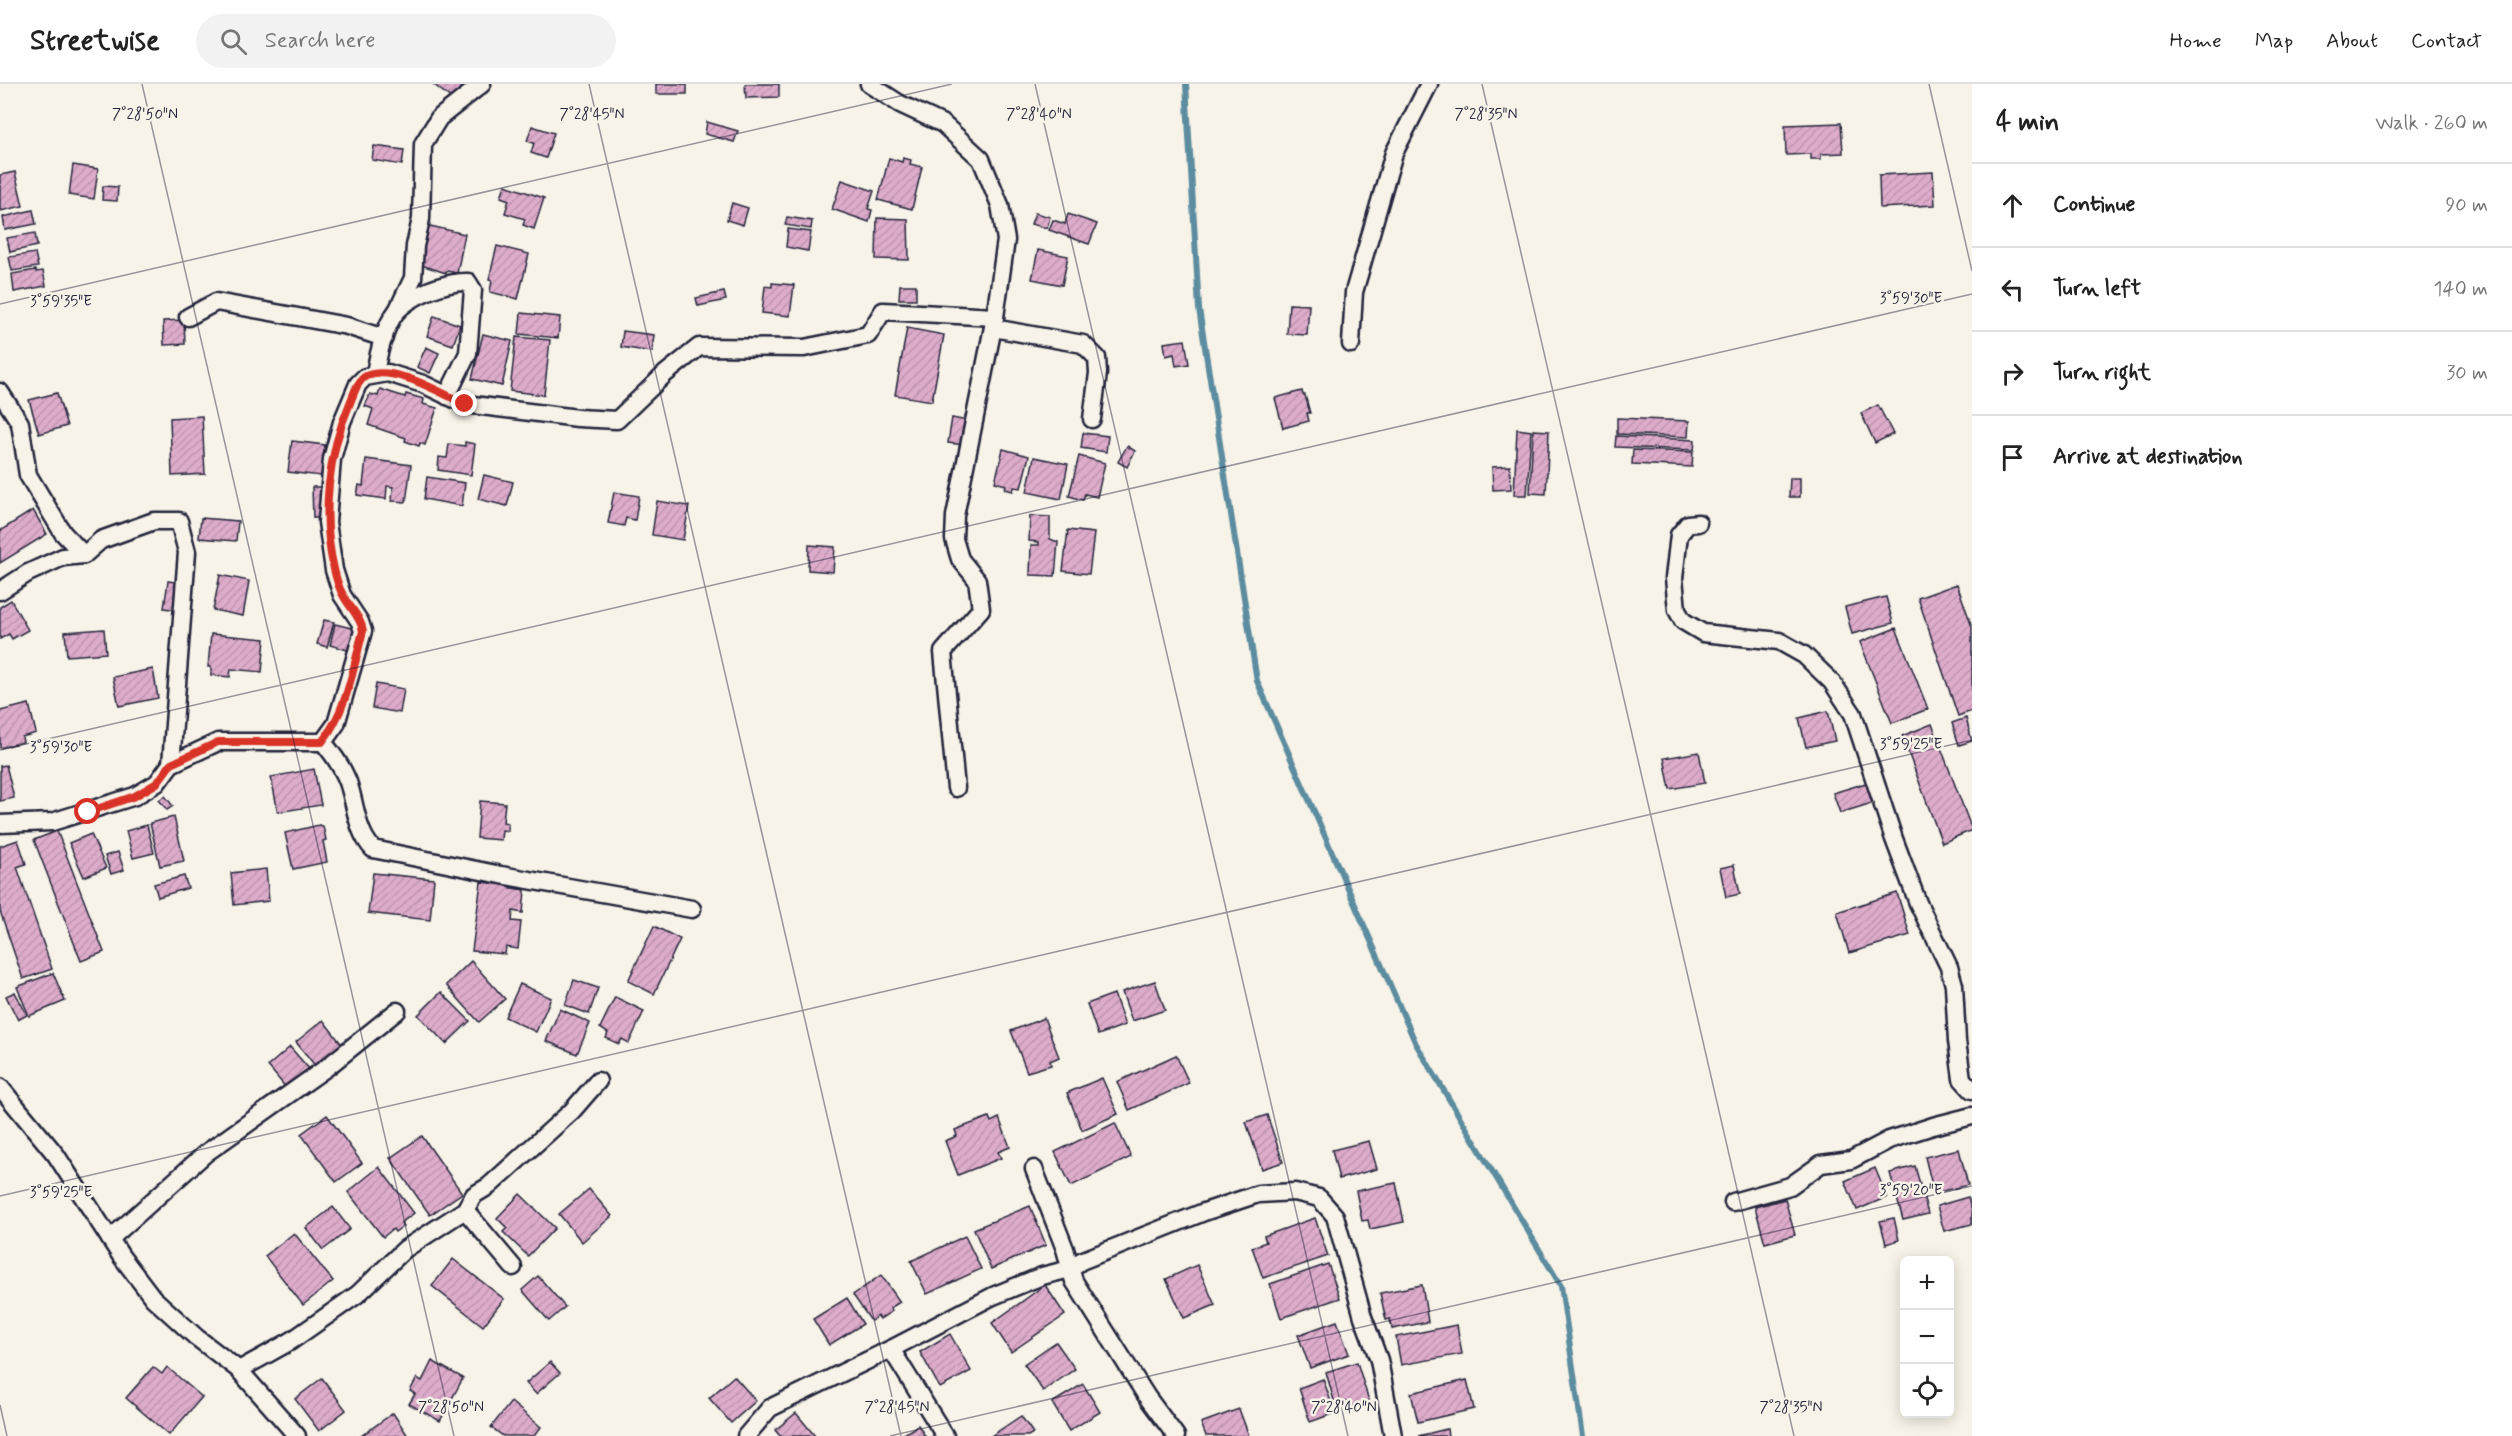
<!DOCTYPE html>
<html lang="en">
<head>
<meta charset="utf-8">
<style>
  body { margin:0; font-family:Mynerve,sans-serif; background:#f2f2f2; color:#222 }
  .controls { position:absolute; right:18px; bottom:18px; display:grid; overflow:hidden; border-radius:9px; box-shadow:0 3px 15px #0003 }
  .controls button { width:54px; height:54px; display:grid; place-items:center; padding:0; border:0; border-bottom:2px solid #e0e0e0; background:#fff; color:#222; font:30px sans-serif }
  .stop { position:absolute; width:18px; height:18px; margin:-14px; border:4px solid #d93025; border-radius:50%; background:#fff }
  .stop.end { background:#d93025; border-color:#fff; box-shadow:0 2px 6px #0008 }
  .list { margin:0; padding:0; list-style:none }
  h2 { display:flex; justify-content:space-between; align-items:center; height:78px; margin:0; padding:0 24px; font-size:26px }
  h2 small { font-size:20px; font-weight:400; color:#767676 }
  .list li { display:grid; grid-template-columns:39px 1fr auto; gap:18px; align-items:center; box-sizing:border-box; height:84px; padding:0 24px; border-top:2px solid #e0e0e0 }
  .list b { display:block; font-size:22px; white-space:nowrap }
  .list em { font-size:20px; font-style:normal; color:#767676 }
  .icon { flex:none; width:33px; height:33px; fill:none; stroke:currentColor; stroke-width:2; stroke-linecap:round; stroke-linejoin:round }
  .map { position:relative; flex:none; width:1972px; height:1352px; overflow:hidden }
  header { display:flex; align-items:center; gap:36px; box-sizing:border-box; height:84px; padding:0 30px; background:#fff; border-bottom:2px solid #e0e0e0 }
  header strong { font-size:28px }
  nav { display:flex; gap:33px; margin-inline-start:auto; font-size:21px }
  .search { width:420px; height:54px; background:#f2f2f2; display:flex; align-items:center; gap:15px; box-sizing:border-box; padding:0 21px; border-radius:33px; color:#767676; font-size:22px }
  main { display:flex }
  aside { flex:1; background:#fff }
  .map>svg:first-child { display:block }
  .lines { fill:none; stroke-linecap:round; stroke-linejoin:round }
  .stream { stroke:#5c8c9f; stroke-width:6 }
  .building { fill:url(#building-hatch); stroke:#22223b; stroke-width:1.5 }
  .minor-casing { stroke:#22223b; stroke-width:21 }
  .minor { stroke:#f7f3e8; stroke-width:16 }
  .route { stroke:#d93025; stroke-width:8 }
  .ticks { fill:none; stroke:#22223b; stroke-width:1.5; stroke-opacity:0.45 }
  .ticks-label { font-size:15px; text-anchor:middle; fill:#22223b; stroke:#f7f3e8; stroke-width:5; stroke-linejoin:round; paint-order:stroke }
</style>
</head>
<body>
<header>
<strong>Streetwise</strong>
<div class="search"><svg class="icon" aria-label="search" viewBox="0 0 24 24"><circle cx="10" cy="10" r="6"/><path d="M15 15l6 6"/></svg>Search here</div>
<nav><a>Home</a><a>Map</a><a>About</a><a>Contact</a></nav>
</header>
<main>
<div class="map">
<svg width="1972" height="1352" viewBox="0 0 1972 1352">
  <defs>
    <pattern id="building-hatch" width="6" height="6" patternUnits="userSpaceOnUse" patternTransform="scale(1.5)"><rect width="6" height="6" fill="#deaccb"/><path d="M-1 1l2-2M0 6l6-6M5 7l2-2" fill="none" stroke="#be94af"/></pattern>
  </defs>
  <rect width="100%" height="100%" fill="#f7f3e8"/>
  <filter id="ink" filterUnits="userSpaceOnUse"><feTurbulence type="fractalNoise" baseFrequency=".0167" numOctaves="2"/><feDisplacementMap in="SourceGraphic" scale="12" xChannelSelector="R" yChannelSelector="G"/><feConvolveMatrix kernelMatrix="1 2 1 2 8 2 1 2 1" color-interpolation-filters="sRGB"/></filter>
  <g filter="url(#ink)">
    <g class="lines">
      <!-- stream -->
      <polyline class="stream" points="1186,0 1199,225 1257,597 1416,960 1561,1202 1583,1352"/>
    </g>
    <!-- building -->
    <g class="building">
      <polygon points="433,0 463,0 452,15"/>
      <rect x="656" y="0" width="31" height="10"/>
      <polygon points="745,0 779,0 779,13 746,14"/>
      <polygon points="707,38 738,47 734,58 705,50"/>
      <polygon points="1841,39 1843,69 1821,70 1821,75 1811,75 1811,70 1786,71 1785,41"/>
      <polygon points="532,42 554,49 546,74 531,69 534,59 527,57"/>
      <polygon points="374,62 404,66 402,81 372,76"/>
      <polygon points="889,74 902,78 903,74 911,76 910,80 922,83 912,125 878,116"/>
      <polygon points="73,81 98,85 94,115 69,111"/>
      <polygon points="15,88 23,122 0,127 0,91"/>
      <polygon points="1933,88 1935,121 1880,124 1879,91"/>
      <polygon points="842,96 874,107 868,125 872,126 869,138 832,125"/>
      <polygon points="505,101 544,114 534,145 523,141 525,135 505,129 509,116 501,113"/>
      <polygon points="103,102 118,103 117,117 102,116"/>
      <polygon points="732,119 748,124 743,141 727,136"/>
      <polygon points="33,126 36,140 5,146 3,133"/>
      <polygon points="1035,129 1050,133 1047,144 1031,140"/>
      <polygon points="1068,130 1097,140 1089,160 1049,146 1053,136 1065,140"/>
      <polygon points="787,133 812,137 811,145 785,141"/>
      <polygon points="877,134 908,135 909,176 876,175"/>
      <polygon points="426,141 465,150 457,189 447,187 446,189 418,180"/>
      <polygon points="788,145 811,148 808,167 786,163"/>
      <polygon points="35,149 37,162 10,168 7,154"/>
      <polygon points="497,162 529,170 518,215 490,208 492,196 489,195"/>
      <polygon points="1038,166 1068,172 1062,201 1032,195"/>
      <polygon points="35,169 38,183 12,187 9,173"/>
      <polygon points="36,186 36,188 43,187 46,202 14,208 12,190"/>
      <polygon points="772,199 794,201 790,232 762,229 765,202 772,203"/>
      <polygon points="900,201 916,201 916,215 899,215"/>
      <polygon points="724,208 726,216 698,222 696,214"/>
      <polygon points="1289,220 1309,221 1307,251 1287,250"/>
      <polygon points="521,229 560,233 558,254 519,250"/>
      <polygon points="434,232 460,241 453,261 427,252"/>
      <polygon points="184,236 185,260 164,261 163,237"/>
      <polygon points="907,244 944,251 932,317 895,311"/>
      <polygon points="623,247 654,251 652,268 621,263"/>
      <polygon points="483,250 512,257 502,302 472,295"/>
      <polygon points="516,253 550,256 544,311 510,307"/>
      <polygon points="1185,256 1189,280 1176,282 1174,270 1166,272 1164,259"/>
      <polygon points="426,263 439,269 430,289 417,283"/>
      <polygon points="380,305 405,313 406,310 424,315 423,320 437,324 425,361 420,359 419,362 405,357 406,354 368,341 373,325 365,322 370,310 378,312"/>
      <polygon points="1302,307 1303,311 1305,311 1310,329 1307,329 1309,337 1283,344 1275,314"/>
      <polygon points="57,309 67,342 39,350 29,316"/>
      <polygon points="1878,321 1893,350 1875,359 1861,329"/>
      <polygon points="202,332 205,390 172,392 170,334"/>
      <polygon points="952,334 968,337 965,361 948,359"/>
      <polygon points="1617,334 1689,337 1688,353 1617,350"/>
      <polygon points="1517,345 1531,347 1527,411 1514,411"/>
      <polygon points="1533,346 1549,347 1546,410 1530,409"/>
      <polygon points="1083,349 1108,352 1106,368 1081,364"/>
      <polygon points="1616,352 1695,356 1694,366 1615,363"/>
      <polygon points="292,357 325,361 321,392 288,388"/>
      <polygon points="465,358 475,360 471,391 438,386 439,373 447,374 449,360 465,362"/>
      <polygon points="1127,362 1135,367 1127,383 1118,378"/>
      <polygon points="1003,365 1029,372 1021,404 1014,403 1013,407 1005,405 1006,401 995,398"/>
      <polygon points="1633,366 1693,368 1692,383 1632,380"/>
      <polygon points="1079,372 1105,379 1097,413 1085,410 1083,416 1069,412"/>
      <polygon points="1034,373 1068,380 1061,415 1027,408"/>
      <polygon points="366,375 411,381 406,418 392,417 393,403 387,402 386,415 357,411 359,401 363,402"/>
      <polygon points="1510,382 1511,405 1493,406 1492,383"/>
      <polygon points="484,391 513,398 507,422 478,415"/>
      <polygon points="427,393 465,399 462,422 424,415"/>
      <polygon points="1790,394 1800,394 1800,413 1789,413"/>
      <polygon points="312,403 323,403 324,434 313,434"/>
      <polygon points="614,408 639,412 635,436 626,434 624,442 608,439"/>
      <polygon points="657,417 689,422 683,456 652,451"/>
      <polygon points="33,426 47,450 0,479 0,447"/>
      <polygon points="1030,432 1050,433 1050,455 1058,458 1055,492 1030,491 1031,461 1039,461 1039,458 1029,457"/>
      <polygon points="201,434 238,437 236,457 199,454"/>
      <polygon points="1068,446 1094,449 1089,490 1063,487"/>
      <polygon points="809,461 835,463 833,488 808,486"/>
      <polygon points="220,491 249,497 243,532 213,526"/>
      <polygon points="168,497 181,499 177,526 164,524"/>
      <polygon points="1957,500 1972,543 1972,627 1958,632 1918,514"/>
      <polygon points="1886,513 1893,539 1852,550 1845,523"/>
      <polygon points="11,516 28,546 12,555 9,550 0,555 0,523"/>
      <polygon points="324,536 334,538 327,563 317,560"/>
      <polygon points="335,540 356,545 351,567 330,561"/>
      <polygon points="1896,544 1928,625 1892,639 1860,558"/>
      <polygon points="104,545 106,569 67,572 65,548"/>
      <polygon points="211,550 265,555 262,588 231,585 230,593 211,591 211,583 208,583"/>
      <polygon points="153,585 158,614 119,622 113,593"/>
      <polygon points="376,600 404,605 400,629 372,624"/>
      <polygon points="29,620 36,649 22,653 23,658 0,664 0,627"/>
      <polygon points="1828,627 1835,657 1806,663 1799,634"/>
      <polygon points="1966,634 1972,657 1959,661 1952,639"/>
      <polygon points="1932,640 1972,746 1942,759 1902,652"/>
      <polygon points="1699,668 1705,699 1670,705 1664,674"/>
      <polygon points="6,681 14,714 0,717 0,682"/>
      <polygon points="314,685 321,721 278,728 271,693"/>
      <polygon points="1866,699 1872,719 1840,729 1833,709"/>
      <polygon points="165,712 173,722 167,726 159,716"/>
      <polygon points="480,717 505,719 503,738 508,739 508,747 502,746 501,756 477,754"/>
      <polygon points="174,733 184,777 160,782 150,739"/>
      <polygon points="147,741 154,769 133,774 126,747"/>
      <polygon points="319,741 323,742 326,756 323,757 327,778 293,785 285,749"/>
      <polygon points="57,747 104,868 81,877 34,756"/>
      <polygon points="91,750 106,784 84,793 69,759"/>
      <polygon points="18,756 26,780 17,783 52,885 23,895 0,827 0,762"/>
      <polygon points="118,768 124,786 111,790 105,772"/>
      <polygon points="1734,781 1740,810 1726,813 1720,784"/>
      <polygon points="266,785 269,817 234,821 231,789"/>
      <polygon points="373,789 434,795 430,836 368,829"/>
      <polygon points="184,792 188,804 158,813 154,800"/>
      <polygon points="481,798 512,801 511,804 525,806 523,829 513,827 512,837 521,838 518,865 506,863 505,870 472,867"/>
      <polygon points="1897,809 1910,851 1849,869 1837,828"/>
      <polygon points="654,842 680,855 654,910 628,897"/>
      <polygon points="471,877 505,915 479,938 446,901"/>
      <polygon points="53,889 65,917 29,932 17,903"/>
      <polygon points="574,896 598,904 589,930 565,921"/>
      <polygon points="1155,897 1165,926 1132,937 1122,908"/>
      <polygon points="520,900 551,914 536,948 505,933"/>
      <polygon points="15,908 27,931 18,936 6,912"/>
      <polygon points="441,908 470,937 446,960 418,931"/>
      <polygon points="1114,910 1125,941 1098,951 1087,920"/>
      <polygon points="615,913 644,927 629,959 622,955 619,960 606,954 608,949 600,944"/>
      <polygon points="560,925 590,939 577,970 546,957"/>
      <polygon points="1044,934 1059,973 1050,977 1051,981 1027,988 1011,947"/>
      <polygon points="323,936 343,962 317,984 296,958"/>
      <polygon points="290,963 310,986 287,1005 268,982"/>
      <polygon points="1176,971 1189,999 1129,1026 1117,998"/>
      <polygon points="1102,994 1118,1030 1082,1046 1067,1009"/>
      <polygon points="327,1031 362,1079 336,1098 301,1050"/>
      <polygon points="1267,1031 1283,1078 1262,1085 1246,1038"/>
      <polygon points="989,1033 991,1038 999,1034 1010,1063 998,1068 1001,1074 958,1091 945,1057 957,1052 955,1046"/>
      <polygon points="1115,1039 1131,1073 1071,1102 1055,1068"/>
      <polygon points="422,1052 462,1109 430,1131 390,1074"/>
      <polygon points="1369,1057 1377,1085 1339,1095 1332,1066"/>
      <polygon points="1959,1065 1968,1101 1934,1109 1925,1073"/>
      <polygon points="1915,1082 1928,1130 1903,1136 1890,1089"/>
      <polygon points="379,1083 414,1129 401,1139 403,1142 395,1148 393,1145 383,1153 348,1108"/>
      <polygon points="1875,1084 1887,1113 1857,1126 1845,1097"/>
      <polygon points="1396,1099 1404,1138 1370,1145 1368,1136 1362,1137 1356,1107"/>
      <polygon points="589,1105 612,1132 582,1158 559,1130"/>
      <polygon points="520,1110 555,1144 528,1172 503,1148 507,1144 497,1134"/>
      <polygon points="1968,1113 1972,1126 1972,1140 1944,1147 1937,1122"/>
      <polygon points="1785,1115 1795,1151 1765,1159 1755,1123"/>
      <polygon points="1030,1122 1046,1161 991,1185 974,1145"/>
      <polygon points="333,1123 350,1145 323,1166 306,1144"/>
      <polygon points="1315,1134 1328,1172 1263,1194 1252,1163 1266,1158 1264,1152"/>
      <polygon points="1894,1134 1899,1156 1886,1160 1880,1137"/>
      <polygon points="294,1149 333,1197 303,1221 265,1172"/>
      <polygon points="965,1152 981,1185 927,1210 911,1177"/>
      <polygon points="453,1175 504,1215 483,1242 432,1202"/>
      <polygon points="1328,1180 1340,1214 1281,1234 1270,1200"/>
      <polygon points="1197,1181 1215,1221 1184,1234 1166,1195"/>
      <polygon points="881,1191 900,1218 890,1224 892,1227 880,1235 878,1232 871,1237 853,1211"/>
      <polygon points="538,1192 565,1223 549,1237 522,1206"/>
      <polygon points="1045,1201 1065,1231 1011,1268 992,1239"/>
      <polygon points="1422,1201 1428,1238 1392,1245 1390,1235 1386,1236 1380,1209"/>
      <polygon points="847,1214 863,1240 829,1261 813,1235"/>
      <polygon points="1337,1237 1349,1270 1310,1284 1298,1251"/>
      <polygon points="1457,1241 1462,1270 1401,1281 1396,1253"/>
      <polygon points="950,1250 971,1287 940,1304 920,1268"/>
      <polygon points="1056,1258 1075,1285 1043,1307 1024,1280"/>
      <polygon points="432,1277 463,1294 440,1337 409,1320 415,1310 410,1307 417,1294 422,1297"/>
      <polygon points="550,1278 560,1289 536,1310 526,1299"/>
      <polygon points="1357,1278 1369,1317 1348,1324 1346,1317 1335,1320 1326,1288"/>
      <polygon points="153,1283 162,1290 167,1283 202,1313 169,1351 126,1314"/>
      <polygon points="734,1292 756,1317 731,1339 709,1314"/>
      <polygon points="322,1294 346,1326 319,1347 295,1315"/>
      <polygon points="1323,1295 1335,1329 1310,1338 1299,1304"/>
      <polygon points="1467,1296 1474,1325 1418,1338 1411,1309"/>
      <polygon points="1083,1300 1100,1328 1069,1347 1052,1319"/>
      <polygon points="511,1318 541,1343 534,1352 503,1352 491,1343"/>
      <polygon points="1239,1325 1249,1352 1206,1352 1201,1339"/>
      <polygon points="393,1329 408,1352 361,1352"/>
      <polygon points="796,1329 815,1352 780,1352 775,1346"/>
      <polygon points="1021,1332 1033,1349 1028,1352 991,1352"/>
      <polygon points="918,1341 925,1352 905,1352 904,1350"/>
      <polygon points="1447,1345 1448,1352 1418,1352"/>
    </g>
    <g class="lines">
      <!-- minor casing -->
      <g class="minor-casing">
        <g id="minor">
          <polyline points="869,0 900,20 943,40 981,75 1000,121 1006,156 995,233 955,432 954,455 960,475 977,496 981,525 943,568 956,704"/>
          <polyline points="398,225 413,194 415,162 421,135 423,60 439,34 482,0"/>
          <polyline points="188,233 216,218 347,242 384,254"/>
          <polyline points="993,244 1083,260 1097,274 1098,289 1092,335"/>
          <polyline points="1351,260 1354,208 1394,69 1429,0"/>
          <path d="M 375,290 C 378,271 384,244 396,228 C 411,211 446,197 468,198 L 473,206 L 468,269 L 447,312"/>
          <polyline points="0,308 20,339 28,391 63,449 84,471"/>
          <polyline points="1698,439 1688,440 1679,451 1674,494 1677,526 1683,537 1703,549 1779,557 1804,571 1832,598 1853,630 1894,755 1918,819 1949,883 1954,901 1957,957 1962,995 1972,1006"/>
          <polyline points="0,507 28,489 63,473 84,471 101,456 154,437 179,437 187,468 171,680"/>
          <polyline points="323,658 336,640 363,547 360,538 342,511 334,486 327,438 332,375 342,338 358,300 365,293 388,289 423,300 465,320 578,334 617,336 665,290 699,263 804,264 868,251 883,227 995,233"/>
          <path d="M 0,740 L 52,738 L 135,712 L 157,699 L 171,680 L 218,658 L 323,658 C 333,670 342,682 348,698 C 356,721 356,747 373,765 L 501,791 L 692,825"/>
          <polyline points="0,1003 56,1071 121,1172 153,1214 196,1253 239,1286 297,1352"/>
          <polyline points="1034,1085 1065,1165 1074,1197 1147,1313 1176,1352"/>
          <polyline points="1733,1118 1790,1102 1821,1080 1851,1076 1889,1056 1933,1042 1972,1032"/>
          <polyline points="465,1126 513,1183"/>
          <polyline points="110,1155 206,1069 326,984 397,927"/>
          <polyline points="891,1265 945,1352"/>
          <polyline points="239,1286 291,1257 358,1210 405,1165 465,1126 474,1111 489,1102 572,1027 598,997"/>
          <polyline points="746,1352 770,1324 891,1265 993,1212 1042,1192 1070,1185 1081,1177 1204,1128 1258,1110 1295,1108 1319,1114 1335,1132 1363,1233 1379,1276 1393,1352"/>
        </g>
      </g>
      <!-- minor -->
      <use href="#minor" class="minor"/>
    </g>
  </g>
  <g class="lines" filter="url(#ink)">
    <!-- route -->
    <path class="route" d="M 88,728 L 135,712 L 157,699 L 171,680 L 218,658 L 322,658 C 347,626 353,585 363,547 C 361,533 349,523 343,511 C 339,504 336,494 334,485 C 321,431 328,370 350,319 C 354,310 357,297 366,292 C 393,280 441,309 465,320"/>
  </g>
  <!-- ticks -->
  <path class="ticks" d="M 142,0 L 454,1352M 589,0 L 901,1352M 1035,0 L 1348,1352M 1482,0 L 1794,1352M 1929,0 L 1972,187M 0,220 L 952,0M 0,666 L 1972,210M 0,1112 L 1972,656M 0,1321 L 7,1352M 890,1352 L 1972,1102"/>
  <g class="ticks-label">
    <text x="145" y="35">7°28'50"N</text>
    <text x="592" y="35">7°28'45"N</text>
    <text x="1039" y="35">7°28'40"N</text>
    <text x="1486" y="35">7°28'35"N</text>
    <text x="1911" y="219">3°59'30"E</text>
    <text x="61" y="222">3°59'35"E</text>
    <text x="1911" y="665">3°59'25"E</text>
    <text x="61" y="668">3°59'30"E</text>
    <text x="1911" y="1111">3°59'20"E</text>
    <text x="61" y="1113">3°59'25"E</text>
    <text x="451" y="1328">7°28'50"N</text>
    <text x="897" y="1328">7°28'45"N</text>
    <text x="1344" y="1328">7°28'40"N</text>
    <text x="1791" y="1328">7°28'35"N</text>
  </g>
</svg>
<div class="controls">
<button>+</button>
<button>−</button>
<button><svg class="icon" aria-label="locate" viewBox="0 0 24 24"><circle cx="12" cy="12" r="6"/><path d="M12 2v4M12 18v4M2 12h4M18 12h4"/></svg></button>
</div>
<div class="stop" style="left:88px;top:728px"></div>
<div class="stop end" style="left:465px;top:320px"></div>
</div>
<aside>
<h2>4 min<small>Walk · 260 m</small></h2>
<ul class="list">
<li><svg class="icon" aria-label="ahead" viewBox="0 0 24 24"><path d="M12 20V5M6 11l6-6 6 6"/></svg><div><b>Continue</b></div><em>90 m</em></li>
<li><svg class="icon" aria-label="left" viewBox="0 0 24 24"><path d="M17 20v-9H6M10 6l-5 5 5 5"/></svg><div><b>Turn left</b></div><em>140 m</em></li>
<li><svg class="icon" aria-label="right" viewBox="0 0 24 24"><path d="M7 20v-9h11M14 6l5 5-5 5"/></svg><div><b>Turn right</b></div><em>30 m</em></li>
<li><svg class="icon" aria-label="arrive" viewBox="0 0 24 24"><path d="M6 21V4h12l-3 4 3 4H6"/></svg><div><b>Arrive at destination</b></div></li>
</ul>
</aside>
</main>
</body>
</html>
